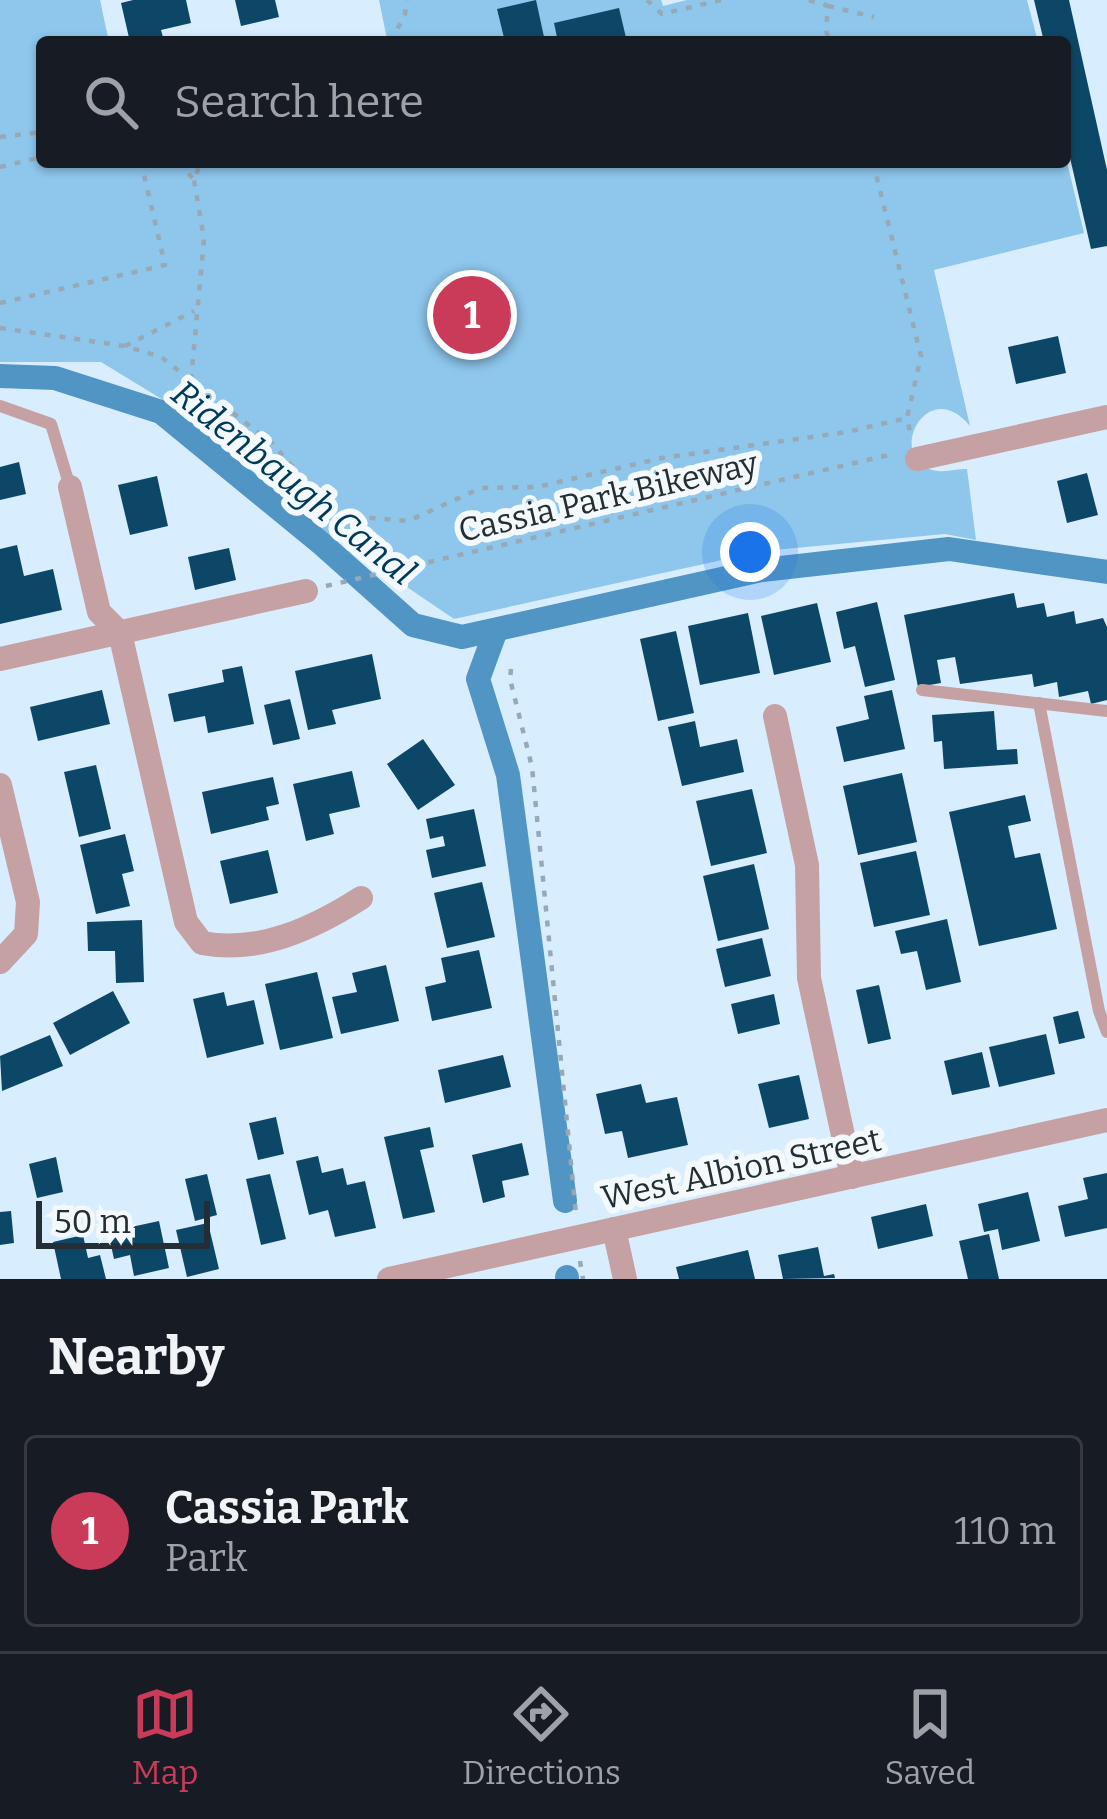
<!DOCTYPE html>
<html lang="en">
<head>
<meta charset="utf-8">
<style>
  body { margin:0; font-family:Bitter,serif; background:#20242c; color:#f1f3f6 }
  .scale { position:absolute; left:36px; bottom:30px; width:174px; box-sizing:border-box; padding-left:12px; border:6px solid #232e35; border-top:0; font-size:33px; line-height:42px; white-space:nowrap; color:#232e35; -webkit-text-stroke:9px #f3f9fd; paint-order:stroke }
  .you { position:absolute; left:750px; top:552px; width:42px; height:42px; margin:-30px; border:9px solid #fff; border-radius:50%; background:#1a73e8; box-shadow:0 0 0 18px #1a73e833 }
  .badge { display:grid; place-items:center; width:78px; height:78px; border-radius:50%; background:#ca3b59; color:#fff; font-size:39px; font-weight:700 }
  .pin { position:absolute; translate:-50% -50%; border:6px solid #fff; box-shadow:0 3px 12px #0006 }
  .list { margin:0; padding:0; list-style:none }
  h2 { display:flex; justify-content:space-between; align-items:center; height:156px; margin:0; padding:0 48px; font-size:51px }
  h2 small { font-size:39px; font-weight:400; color:#9ea1a6 }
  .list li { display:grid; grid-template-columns:78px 1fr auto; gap:36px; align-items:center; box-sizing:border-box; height:192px; margin:0 24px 24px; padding:0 24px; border:3px solid #363941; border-radius:12px }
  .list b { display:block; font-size:45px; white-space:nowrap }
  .list p { margin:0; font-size:39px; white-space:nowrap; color:#9ea1a6 }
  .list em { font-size:39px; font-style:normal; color:#9ea1a6 }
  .icon { flex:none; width:66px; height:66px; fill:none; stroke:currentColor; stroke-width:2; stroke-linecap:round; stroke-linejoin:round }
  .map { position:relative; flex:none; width:1107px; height:1279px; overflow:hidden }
  .search { position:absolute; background:#171b24; box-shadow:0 3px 9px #0004; left:36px; right:36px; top:36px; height:132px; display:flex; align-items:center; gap:30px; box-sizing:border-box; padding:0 42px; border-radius:12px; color:#9ea1a6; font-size:45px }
  .sheet { height:372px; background:#171b24 }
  nav { display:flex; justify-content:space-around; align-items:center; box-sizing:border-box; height:168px; border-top:3px solid #363941; background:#171b24; font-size:33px; color:#9ea1a6 }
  nav a { display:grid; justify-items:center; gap:6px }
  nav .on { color:#ca3b59 }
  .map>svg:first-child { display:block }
  .green { fill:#8ec6ec }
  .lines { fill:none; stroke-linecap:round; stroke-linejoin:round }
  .canal { stroke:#5095c3; stroke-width:24 }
  .building { fill:#0d4767 }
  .path { stroke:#97a9b6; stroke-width:4.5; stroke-dasharray:6 9; stroke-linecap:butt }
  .lane { stroke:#c6a1a4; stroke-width:12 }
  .street { stroke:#c6a1a4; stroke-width:24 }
  .labels { text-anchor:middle; stroke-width:12; stroke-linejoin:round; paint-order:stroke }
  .street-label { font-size:33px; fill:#232e35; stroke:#f3f9fd }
  .water-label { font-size:36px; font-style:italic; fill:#003a59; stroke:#f3f9fd }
</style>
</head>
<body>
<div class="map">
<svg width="1107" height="1279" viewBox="0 0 1107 1279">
  <rect width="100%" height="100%" fill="#d8eeff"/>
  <!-- green -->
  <g class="green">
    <path d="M 0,0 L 100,0 L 109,42 L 42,42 L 42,162 L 1065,162 L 1065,154 L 1084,233 L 934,270 L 970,426 C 926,372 882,463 938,471 C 947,472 957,469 967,469 L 976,540 L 945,534 L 763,551 L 454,619 L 320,528 L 255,456 L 101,362 L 0,362 Z"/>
    <polygon points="379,0 661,0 663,6 687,0 1027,0 1038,42 376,42 387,39"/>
  </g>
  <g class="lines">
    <!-- canal -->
    <g class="canal">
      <polyline points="0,376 55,378 161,412 322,544 413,625 462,637 762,570 949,549 1107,572"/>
      <polyline points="496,630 478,679 508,775 565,1201"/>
      <polyline points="567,1277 567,1279"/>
    </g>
  </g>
  <!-- building -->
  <g class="building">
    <polygon points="133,0 186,0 191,23 161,30 164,41 130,42 121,3"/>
    <polygon points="235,0 275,0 279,17 241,26"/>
    <polygon points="536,0 544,37 505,42 497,9"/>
    <polygon points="1034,0 1069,0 1107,170 1107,246 1091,249 1065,136 1065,42 1044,42"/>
    <polygon points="619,8 627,42 558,42 554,23"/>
    <polygon points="1058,336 1066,373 1016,384 1008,347"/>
    <polygon points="19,462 26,494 0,500 0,467"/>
    <polygon points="1087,473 1098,515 1067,523 1057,481"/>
    <polygon points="157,476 168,526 130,535 118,485"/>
    <polygon points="17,545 24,576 53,569 62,610 0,624 0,549"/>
    <polygon points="229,548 236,580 195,590 188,557"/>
    <polygon points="1014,593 1017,608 1044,603 1047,617 1074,611 1076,624 1103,618 1107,627 1107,700 1091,704 1088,691 1059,697 1057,682 1034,687 1032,674 960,684 955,657 937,660 941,683 918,687 904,615"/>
    <polygon points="877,602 895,680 865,687 855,646 844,649 836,612"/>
    <polygon points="817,603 831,662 774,675 761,616"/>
    <polygon points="748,613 760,673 700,685 688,626"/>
    <polygon points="676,631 694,713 658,721 640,639"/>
    <polygon points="372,654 381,699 332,710 336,724 308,730 295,671"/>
    <polygon points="242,666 254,724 208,733 205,716 174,722 168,694 224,682 222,670"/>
    <polygon points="102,690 110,724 38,741 30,707"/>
    <polygon points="892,690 905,749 844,762 836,727 869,719 864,696"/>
    <polygon points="290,699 300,739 273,745 264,705"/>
    <polygon points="994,711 997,750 1017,749 1018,764 944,769 942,741 934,742 932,715"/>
    <polygon points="695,721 700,747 737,739 744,772 682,786 668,727"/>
    <polygon points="423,739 455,785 418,810 387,764"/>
    <polygon points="96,765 111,829 79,837 64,772"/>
    <polygon points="352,771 360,807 329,814 334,834 306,841 293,784"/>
    <polygon points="902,773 917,842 858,855 843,786"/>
    <polygon points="273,777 279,804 266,807 269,820 211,834 202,792"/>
    <polygon points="752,789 767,853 711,866 696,801"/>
    <polygon points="1025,795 1031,821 1008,826 1015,858 1040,853 1057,929 979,946 949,812"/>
    <polygon points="474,809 486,866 432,878 426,850 445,846 443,836 430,839 426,819"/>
    <polygon points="125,834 134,871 122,874 130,906 96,914 80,845"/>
    <polygon points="268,850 278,893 230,904 220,861"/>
    <polygon points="916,851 930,915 874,927 860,863"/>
    <polygon points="754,864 769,929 718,941 703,876"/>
    <polygon points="482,882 495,937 447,948 434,893"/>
    <polygon points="947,919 961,982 926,990 917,951 901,954 895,931"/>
    <polygon points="142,920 144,982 116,983 115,951 88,951 87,922"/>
    <polygon points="762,938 771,976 725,987 716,949"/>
    <polygon points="479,950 492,1008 432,1021 425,987 446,982 441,958"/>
    <polygon points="386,965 399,1021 341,1034 332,997 357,992 352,973"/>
    <polygon points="317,972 333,1038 280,1050 265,984"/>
    <polygon points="879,985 891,1039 868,1044 856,990"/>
    <polygon points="113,991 130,1023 70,1055 53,1023"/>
    <polygon points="224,992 227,1006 254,1000 264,1044 207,1058 193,999"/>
    <polygon points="774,994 780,1024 738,1034 731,1004"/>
    <polygon points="1078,1011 1085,1038 1059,1044 1053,1017"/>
    <polygon points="1046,1034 1055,1074 999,1087 989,1047"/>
    <polygon points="50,1035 63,1066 2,1091 0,1056"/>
    <polygon points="982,1052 990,1087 952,1095 944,1061"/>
    <polygon points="503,1055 511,1087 445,1103 438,1070"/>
    <polygon points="799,1075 809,1119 769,1128 758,1084"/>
    <polygon points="641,1084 646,1103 677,1097 688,1145 628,1158 622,1131 605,1134 596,1094"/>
    <polygon points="276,1117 284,1154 258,1160 249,1123"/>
    <polygon points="430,1127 434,1147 420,1150 435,1212 403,1219 384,1137"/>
    <polygon points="522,1143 529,1175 502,1181 505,1197 483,1203 472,1155"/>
    <polygon points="318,1156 322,1173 343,1168 347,1185 365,1181 376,1228 335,1237 328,1210 309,1215 296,1161"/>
    <polygon points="56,1157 63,1192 37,1198 29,1164"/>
    <polygon points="1107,1173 1107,1228 1065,1237 1058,1206 1088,1199 1083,1178"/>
    <polygon points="207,1174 217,1215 195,1221 185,1179"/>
    <polygon points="270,1174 286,1239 261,1245 246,1179"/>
    <polygon points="1028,1192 1040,1241 1002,1250 998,1229 984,1232 978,1204"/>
    <polygon points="926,1204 933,1236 878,1249 871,1217"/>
    <polygon points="11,1211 14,1243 0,1245 0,1212"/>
    <polygon points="159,1221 169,1268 134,1276 130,1255 114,1259 108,1232"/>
    <polygon points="208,1223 219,1269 187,1277 176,1230"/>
    <polygon points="989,1234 999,1279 968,1279 959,1241"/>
    <polygon points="83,1235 88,1258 100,1255 106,1279 61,1279 53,1242"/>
    <polygon points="818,1247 824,1276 834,1274 835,1278 783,1279 778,1255"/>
    <polygon points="748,1250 755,1279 679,1279 676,1267"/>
  </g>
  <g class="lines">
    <!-- path -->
    <g class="path">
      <polyline points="647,0 662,14 721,0"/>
      <polyline points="809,0 828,6 826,31 830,42"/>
      <polyline points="828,6 874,17"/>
      <polyline points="391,42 405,14 407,0"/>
      <polyline points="0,137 42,132"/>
      <polyline points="179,162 194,180 201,162"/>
      <polyline points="873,162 921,356 907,418 911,436"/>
      <polyline points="0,167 42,157"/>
      <polyline points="0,303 165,265 141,162"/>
      <polyline points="0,328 125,346 161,357 273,444 334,515 408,521 481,488 537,487 662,458 847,432 907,418"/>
      <polyline points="125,346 194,311"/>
      <polyline points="191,380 204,239 194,180"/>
      <polyline points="326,586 893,454"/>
      <polyline points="511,669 510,679 532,767 576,1214"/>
      <polyline points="580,1261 583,1279"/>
    </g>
    <!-- lane -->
    <g class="lane">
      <polyline points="0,406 51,424 70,487"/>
      <polyline points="922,690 1107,711"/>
      <polyline points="1039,703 1099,1011 1107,1032"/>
    </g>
    <!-- street -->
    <g class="street">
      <polyline points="917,459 1107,417"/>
      <path d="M 70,487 L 99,612 L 120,633 L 186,922 L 202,943 C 259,954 314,928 361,898"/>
      <polyline points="0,659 306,591"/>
      <polyline points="775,716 807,865 809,978 852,1177"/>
      <polyline points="0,785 28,902 26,934 0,962"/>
      <polyline points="614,1229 625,1279"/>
      <polyline points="389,1279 1107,1120"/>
    </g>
  </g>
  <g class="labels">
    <!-- street labels -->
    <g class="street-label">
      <text transform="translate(608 496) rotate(-13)" y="12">Cassia Park Bikeway</text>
      <text transform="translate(741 1168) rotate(-12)" y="12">West Albion Street</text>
    </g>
    <!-- water labels -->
    <g class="water-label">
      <text transform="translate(294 482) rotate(39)" y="13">Ridenbaugh Canal</text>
    </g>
  </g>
</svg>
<div class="scale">50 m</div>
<div class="you"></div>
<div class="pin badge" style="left:472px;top:315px">1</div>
<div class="search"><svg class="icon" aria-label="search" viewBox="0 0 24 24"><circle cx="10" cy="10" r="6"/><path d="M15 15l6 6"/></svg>Search here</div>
</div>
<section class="sheet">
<h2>Nearby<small></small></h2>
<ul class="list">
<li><span class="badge">1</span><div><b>Cassia Park</b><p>Park</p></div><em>110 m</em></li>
</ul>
</section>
<nav>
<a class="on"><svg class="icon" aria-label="map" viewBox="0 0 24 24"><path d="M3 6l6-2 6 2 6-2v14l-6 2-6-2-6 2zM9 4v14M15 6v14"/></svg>Map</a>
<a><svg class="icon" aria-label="directions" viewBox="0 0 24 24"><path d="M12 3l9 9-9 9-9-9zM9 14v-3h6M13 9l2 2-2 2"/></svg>Directions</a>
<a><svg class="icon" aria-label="saved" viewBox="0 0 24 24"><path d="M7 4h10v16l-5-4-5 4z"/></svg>Saved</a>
</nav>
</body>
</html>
